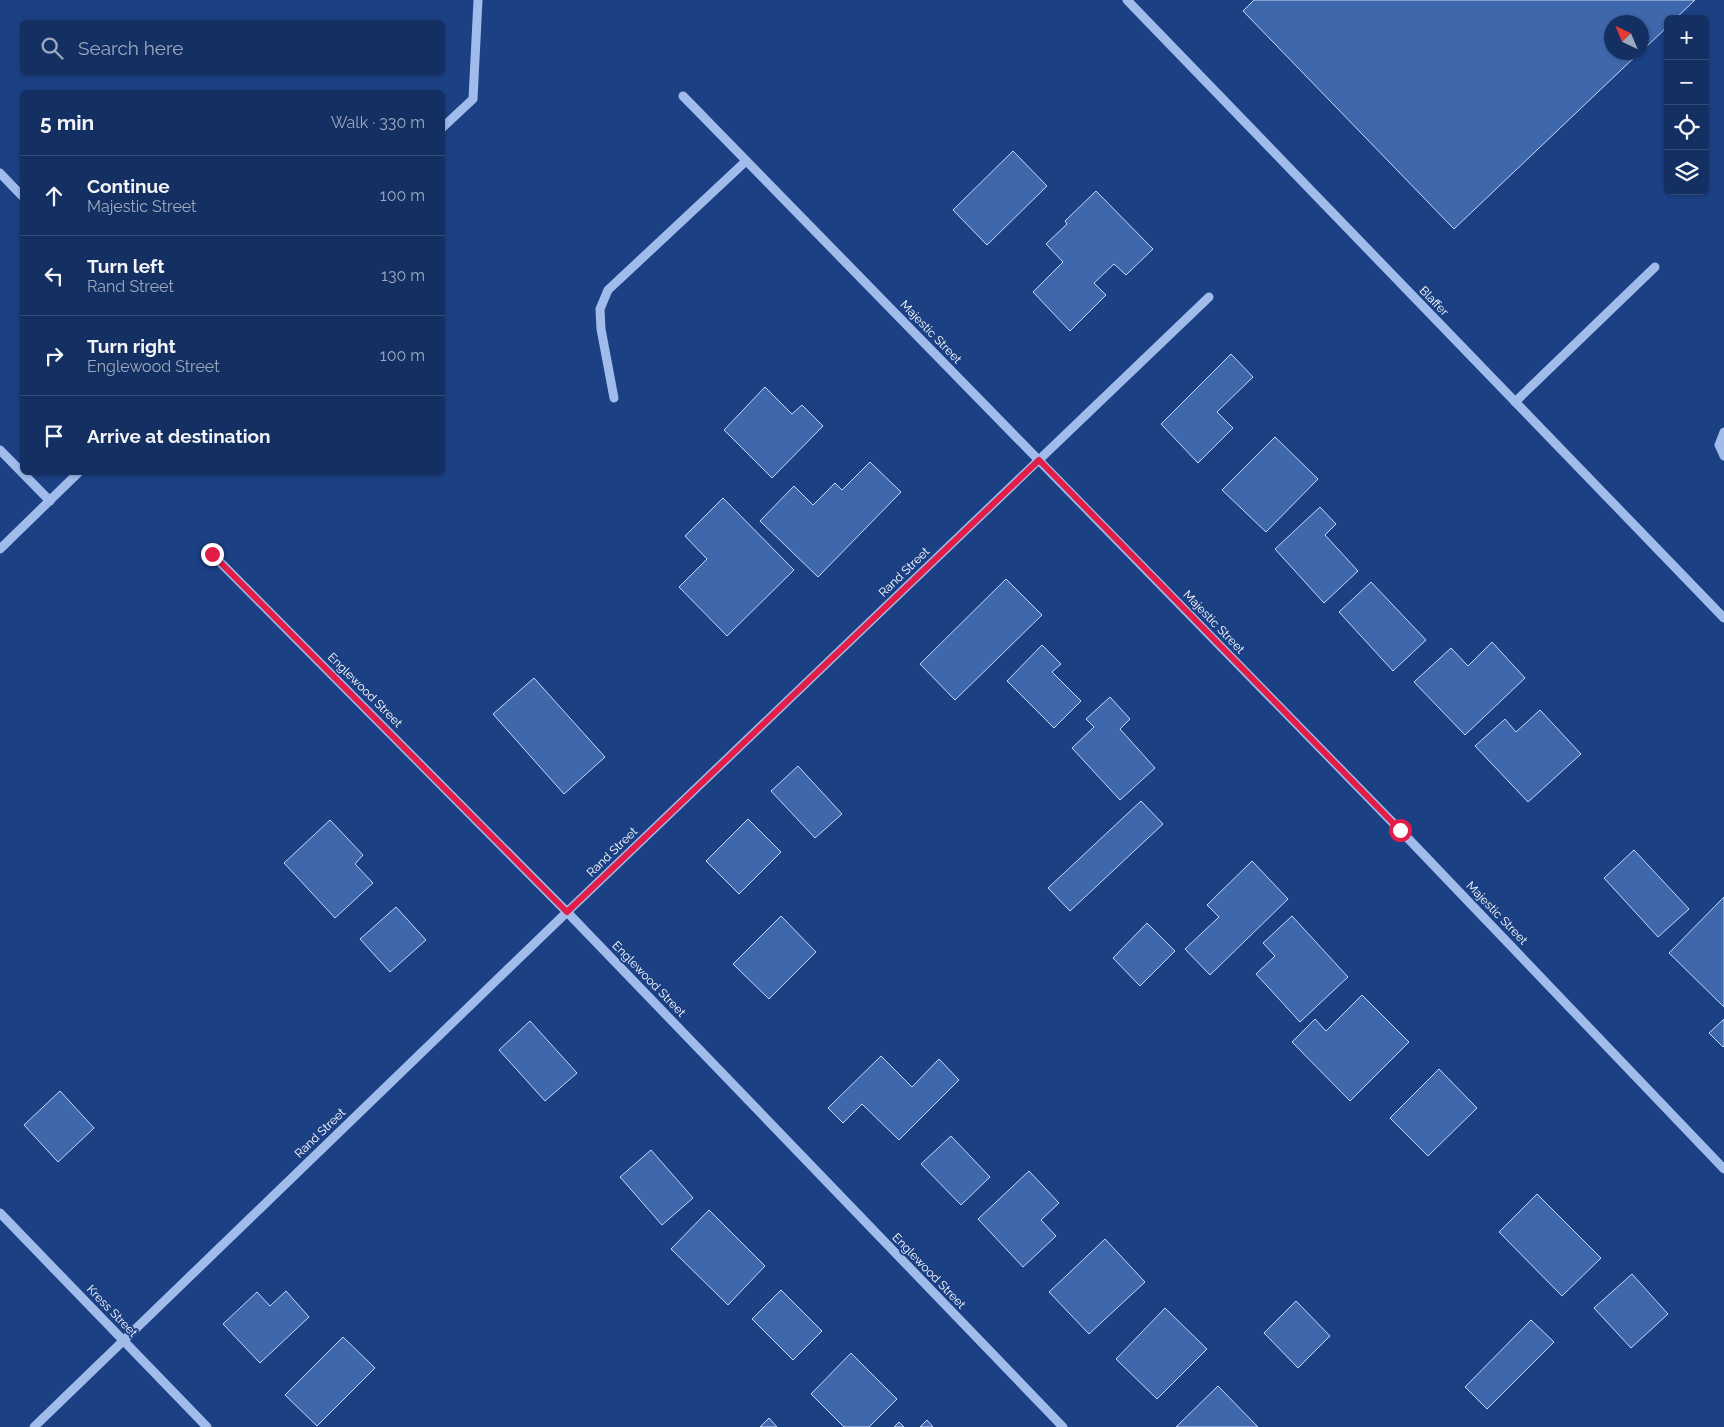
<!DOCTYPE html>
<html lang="en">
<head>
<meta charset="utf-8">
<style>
  body { margin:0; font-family:Raleway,sans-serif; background:#213c6c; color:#f1f3f6 }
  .controls { position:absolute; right:15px; top:15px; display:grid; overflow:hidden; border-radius:8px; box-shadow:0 1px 4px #0004 }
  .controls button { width:45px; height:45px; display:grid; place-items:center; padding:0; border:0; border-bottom:1px solid #334b78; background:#143063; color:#f1f3f6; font:25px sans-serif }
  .compass { position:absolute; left:1604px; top:15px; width:45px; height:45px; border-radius:50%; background:#143063; box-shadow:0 1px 4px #0004; rotate:316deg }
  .stop { position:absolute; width:15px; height:15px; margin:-11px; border:4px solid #e11d48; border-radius:50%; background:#fff }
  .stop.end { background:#e11d48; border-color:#fff; box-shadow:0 1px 5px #0008 }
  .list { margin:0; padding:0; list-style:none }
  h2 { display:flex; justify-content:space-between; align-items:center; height:65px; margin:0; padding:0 20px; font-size:21px }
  h2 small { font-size:16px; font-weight:400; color:#9da9be }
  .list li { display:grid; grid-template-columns:32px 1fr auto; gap:15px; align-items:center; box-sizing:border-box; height:80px; padding:0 20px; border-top:1px solid #334b78 }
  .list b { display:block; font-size:19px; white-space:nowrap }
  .list p { margin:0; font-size:16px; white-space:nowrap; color:#9da9be }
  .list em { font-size:16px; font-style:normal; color:#9da9be }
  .icon { flex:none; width:28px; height:28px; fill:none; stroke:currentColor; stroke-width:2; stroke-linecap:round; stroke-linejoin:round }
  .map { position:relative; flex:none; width:1724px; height:1427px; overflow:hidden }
  .search { position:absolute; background:#143063; box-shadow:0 1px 4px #0004; left:20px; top:20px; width:425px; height:55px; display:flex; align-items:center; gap:12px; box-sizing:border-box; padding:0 18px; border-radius:8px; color:#9da9be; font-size:19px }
  .panel { position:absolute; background:#143063; box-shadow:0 1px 4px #0004; left:20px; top:90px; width:425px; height:385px; border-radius:8px }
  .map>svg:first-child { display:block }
  .building { fill:#3f67ab; stroke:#c6d8f8 }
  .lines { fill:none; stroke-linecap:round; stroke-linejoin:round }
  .minor { stroke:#a1bceb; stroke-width:9 }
  .route { stroke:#e11d48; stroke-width:6 }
  .labels { text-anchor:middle; stroke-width:4; stroke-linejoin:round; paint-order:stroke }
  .street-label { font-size:12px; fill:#fff; stroke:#1b4084 }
</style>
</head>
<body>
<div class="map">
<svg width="1724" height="1427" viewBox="0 0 1724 1427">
  <rect width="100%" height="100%" fill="#1b4084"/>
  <!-- building -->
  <g class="building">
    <polygon points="1254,0 1695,0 1675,19 1668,19 1668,26 1642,51 1642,22 1612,22 1612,52 1640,52 1454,229 1243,11"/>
    <polygon points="1013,151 1047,186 987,245 953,210"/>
    <polygon points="1096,191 1153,249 1126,275 1114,264 1094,283 1106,295 1070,331 1033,292 1063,262 1046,244 1067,224 1065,221"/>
    <polygon points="1231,354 1253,377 1217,412 1233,428 1198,463 1161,424"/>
    <polygon points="765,387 792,414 802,405 823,426 772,478 724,430"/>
    <polygon points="1275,437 1318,479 1266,532 1222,490"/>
    <polygon points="870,462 901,492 818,577 760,521 794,486 813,505 835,483 842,490"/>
    <polygon points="723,498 794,570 727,636 679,587 707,559 685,536"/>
    <polygon points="1320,507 1336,524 1325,535 1358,571 1324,603 1275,549"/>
    <polygon points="1006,579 1042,615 955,700 920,664"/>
    <polygon points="1371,582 1426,640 1393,671 1339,612"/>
    <polygon points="1492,642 1525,678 1465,735 1414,682 1451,648 1468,666"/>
    <polygon points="1042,645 1061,664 1052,672 1081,701 1054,728 1007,681"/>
    <polygon points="534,678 605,757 564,794 493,714"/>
    <polygon points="1110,697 1130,719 1120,729 1155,768 1120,800 1072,748 1094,727 1086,719"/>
    <polygon points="1540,710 1581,754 1528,802 1475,746 1505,719 1516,732"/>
    <polygon points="798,766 842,814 815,838 771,791"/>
    <polygon points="1141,801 1163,824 1070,911 1048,888"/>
    <polygon points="748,819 781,852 739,894 706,861"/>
    <polygon points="330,820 363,855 355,864 373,883 335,918 284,863"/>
    <polygon points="1634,850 1689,909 1658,937 1604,878"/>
    <polygon points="1252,861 1288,899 1210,975 1185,949 1219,917 1207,905"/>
    <polygon points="1724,897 1724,1007 1669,953"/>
    <polygon points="396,907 426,940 390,972 360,939"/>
    <polygon points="781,916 816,952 769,999 733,964"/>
    <polygon points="1292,916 1348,977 1300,1022 1256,974 1275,956 1263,943"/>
    <polygon points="1147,923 1175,951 1140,986 1113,958"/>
    <polygon points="1362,995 1409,1042 1350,1101 1292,1042 1315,1019 1326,1031"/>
    <polygon points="1724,1019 1724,1046 1723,1047 1709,1033"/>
    <polygon points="530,1021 577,1073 545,1101 499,1050"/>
    <polygon points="881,1056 912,1087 939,1059 959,1080 899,1140 862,1104 843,1123 828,1108"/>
    <polygon points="1439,1069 1477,1108 1428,1156 1390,1118"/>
    <polygon points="60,1091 94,1128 58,1162 24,1125"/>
    <polygon points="951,1136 990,1177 961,1205 921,1164"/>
    <polygon points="651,1150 693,1198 662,1225 620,1177"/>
    <polygon points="1029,1171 1059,1203 1041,1220 1056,1236 1023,1267 978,1219"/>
    <polygon points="1537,1194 1601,1258 1562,1296 1499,1232"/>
    <polygon points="709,1210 765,1266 728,1305 671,1249"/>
    <polygon points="1105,1239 1145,1282 1089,1334 1049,1292"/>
    <polygon points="1632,1274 1668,1314 1631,1348 1594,1308"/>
    <polygon points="781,1290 822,1331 793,1360 752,1319"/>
    <polygon points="286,1291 309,1317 260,1363 223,1324 257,1292 270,1306"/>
    <polygon points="1296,1301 1330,1336 1298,1368 1264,1333"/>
    <polygon points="1165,1308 1207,1349 1157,1399 1116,1359"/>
    <polygon points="1531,1320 1554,1342 1487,1409 1465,1387"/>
    <polygon points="343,1337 375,1368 317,1426 285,1395"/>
    <polygon points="851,1353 897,1399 869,1427 844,1427 811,1394"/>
    <polygon points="1218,1386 1258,1427 1176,1427"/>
    <polygon points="769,1418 777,1427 760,1427"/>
    <polygon points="927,1420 933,1427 920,1427"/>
    <polygon points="899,1422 904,1427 894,1427"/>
  </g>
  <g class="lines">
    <!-- minor -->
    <g class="minor">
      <polyline points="1127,0 1724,618"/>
      <polyline points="683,96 1400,830 1724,1169"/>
      <polyline points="442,128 473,99 478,0"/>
      <polyline points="0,173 22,196"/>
      <polyline points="614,398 601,329 600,309 608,290 746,161"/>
      <polyline points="1515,402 1655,267"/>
      <polyline points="1724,432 1719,445 1724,456"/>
      <polyline points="0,450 50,501"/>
      <polyline points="0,549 79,472"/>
      <polyline points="212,554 567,912 1063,1427"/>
      <polyline points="0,1213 207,1427"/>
      <polyline points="34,1427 567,912 1209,297"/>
    </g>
  </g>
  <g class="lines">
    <!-- route -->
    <polyline class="route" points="212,554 567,912 1039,460 1400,830"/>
  </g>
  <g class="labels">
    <!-- street labels -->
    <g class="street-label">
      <text transform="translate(1434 301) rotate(46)" y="4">Blaffer</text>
      <text transform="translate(931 332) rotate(46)" y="4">Majestic Street</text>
      <text transform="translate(904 572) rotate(-44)" y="4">Rand Street</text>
      <text transform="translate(1214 622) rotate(46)" y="4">Majestic Street</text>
      <text transform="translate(365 690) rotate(45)" y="4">Englewood Street</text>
      <text transform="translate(612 852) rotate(-44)" y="4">Rand Street</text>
      <text transform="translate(1497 913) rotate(46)" y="4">Majestic Street</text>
      <text transform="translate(649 979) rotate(46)" y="4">Englewood Street</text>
      <text transform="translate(320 1133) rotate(-44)" y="4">Rand Street</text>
      <text transform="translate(929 1271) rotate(46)" y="4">Englewood Street</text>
      <text transform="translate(112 1311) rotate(46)" y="4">Kress Street</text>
    </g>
  </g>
</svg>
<div class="controls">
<button>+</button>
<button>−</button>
<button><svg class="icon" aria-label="locate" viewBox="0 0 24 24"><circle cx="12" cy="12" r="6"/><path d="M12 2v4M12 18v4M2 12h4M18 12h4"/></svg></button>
<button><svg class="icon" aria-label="layers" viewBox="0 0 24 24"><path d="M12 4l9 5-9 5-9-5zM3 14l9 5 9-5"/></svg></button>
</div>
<svg class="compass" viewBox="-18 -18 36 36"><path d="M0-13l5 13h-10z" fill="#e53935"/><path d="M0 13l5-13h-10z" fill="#9da9be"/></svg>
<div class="stop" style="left:1400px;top:830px"></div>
<div class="stop end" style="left:212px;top:554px"></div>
<div class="search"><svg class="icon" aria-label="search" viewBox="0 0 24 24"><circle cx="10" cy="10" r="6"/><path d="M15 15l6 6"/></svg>Search here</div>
<section class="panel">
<h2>5 min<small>Walk · 330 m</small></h2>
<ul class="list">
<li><svg class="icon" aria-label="ahead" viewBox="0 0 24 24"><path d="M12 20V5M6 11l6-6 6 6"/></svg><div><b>Continue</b><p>Majestic Street</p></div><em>100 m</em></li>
<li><svg class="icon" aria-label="left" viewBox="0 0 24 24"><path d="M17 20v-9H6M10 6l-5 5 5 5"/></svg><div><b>Turn left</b><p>Rand Street</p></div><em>130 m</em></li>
<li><svg class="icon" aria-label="right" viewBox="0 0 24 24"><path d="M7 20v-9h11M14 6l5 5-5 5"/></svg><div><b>Turn right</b><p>Englewood Street</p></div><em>100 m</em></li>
<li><svg class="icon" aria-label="arrive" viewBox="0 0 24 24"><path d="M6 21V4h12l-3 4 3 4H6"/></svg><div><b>Arrive at destination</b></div></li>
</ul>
</section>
</div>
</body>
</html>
